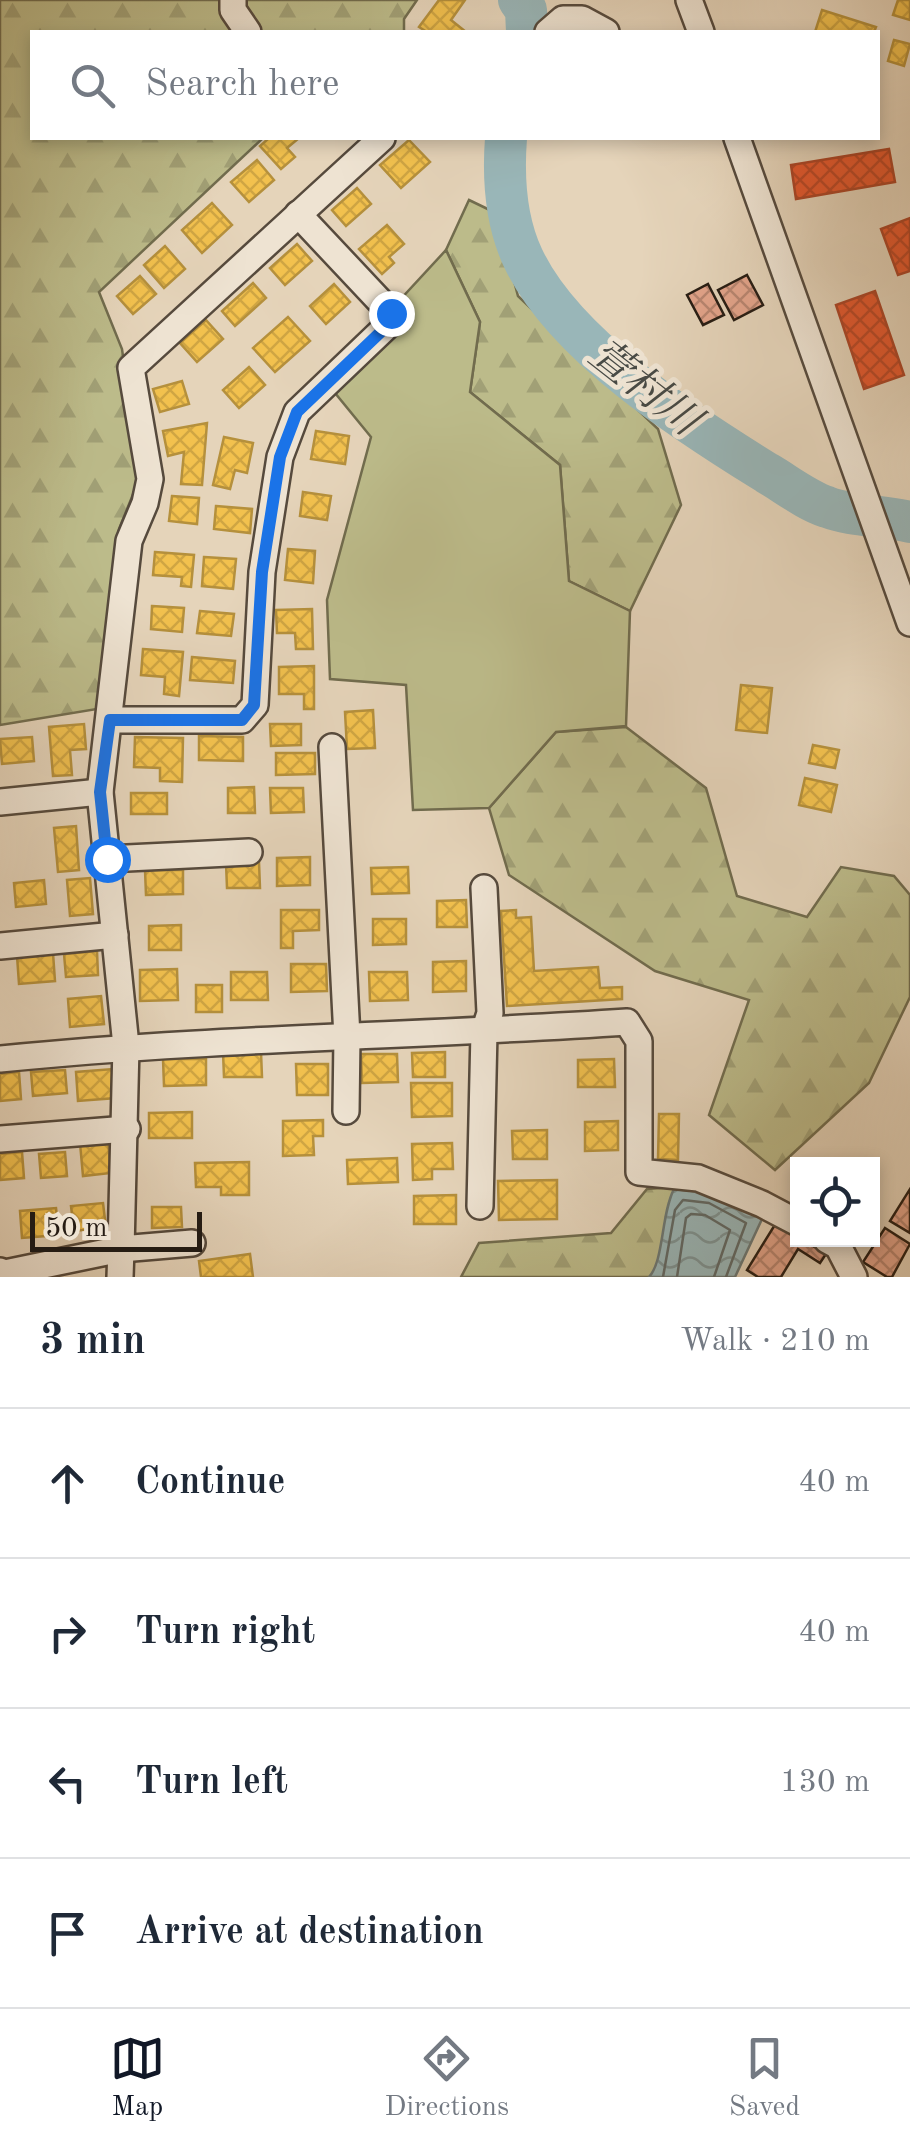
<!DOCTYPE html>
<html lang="en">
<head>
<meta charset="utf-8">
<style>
  body { margin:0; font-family:"Old Standard TT","Noto Serif JP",serif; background:#f2f2f3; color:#1f2937 }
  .controls { position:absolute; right:30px; bottom:30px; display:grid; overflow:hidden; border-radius:0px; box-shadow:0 5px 15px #0003 }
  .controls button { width:90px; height:90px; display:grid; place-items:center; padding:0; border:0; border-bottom:2px solid #e0e1e3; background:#fff; color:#1f2937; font:50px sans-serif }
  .scale { position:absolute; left:30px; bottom:25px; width:172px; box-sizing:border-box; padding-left:10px; border:5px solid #261c13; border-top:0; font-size:28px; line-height:35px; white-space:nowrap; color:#261c13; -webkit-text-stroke:8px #eee3d2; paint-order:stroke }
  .stop { position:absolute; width:30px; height:30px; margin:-22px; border:8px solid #1a73e8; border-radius:50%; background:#fff }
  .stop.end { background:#1a73e8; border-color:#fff; box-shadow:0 2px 10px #0008 }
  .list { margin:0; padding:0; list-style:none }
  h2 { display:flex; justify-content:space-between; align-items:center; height:130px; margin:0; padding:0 40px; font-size:42px }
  h2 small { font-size:32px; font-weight:400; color:#747a83 }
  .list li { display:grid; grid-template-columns:65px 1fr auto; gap:30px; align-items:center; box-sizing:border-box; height:150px; padding:0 40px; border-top:2px solid #e0e1e3 }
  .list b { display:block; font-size:38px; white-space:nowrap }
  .list em { font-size:32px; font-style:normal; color:#747a83 }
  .icon { flex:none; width:55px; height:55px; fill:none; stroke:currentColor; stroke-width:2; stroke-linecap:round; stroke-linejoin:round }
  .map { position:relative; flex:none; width:910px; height:1277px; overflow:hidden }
  .search { position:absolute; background:#fff; box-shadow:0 5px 15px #0003; left:30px; right:30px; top:30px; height:110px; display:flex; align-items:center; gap:25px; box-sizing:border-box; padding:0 35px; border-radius:0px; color:#747a83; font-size:38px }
  .sheet { height:730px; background:#fff }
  nav { display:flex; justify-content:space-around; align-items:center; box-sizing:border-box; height:140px; border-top:2px solid #e0e1e3; background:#fff; font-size:28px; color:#747a83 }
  nav a { display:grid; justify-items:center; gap:5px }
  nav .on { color:#111827 }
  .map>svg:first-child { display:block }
  .forest { fill:url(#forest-firs); stroke:#716c4e; stroke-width:2.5 }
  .garden { fill:#bcbb8a; stroke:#716c4e; stroke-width:2.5 }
  .water { fill:url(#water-waves); stroke:#6b7876; stroke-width:2.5 }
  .homes { fill:url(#homes-cross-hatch); stroke:#b5903c; stroke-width:2.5 }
  .shops { fill:url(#shops-cross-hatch); stroke:#ab4526; stroke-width:2.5 }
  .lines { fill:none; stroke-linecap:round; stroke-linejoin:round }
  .shore { stroke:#606966; stroke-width:2.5 }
  .river { stroke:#99b6b8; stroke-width:42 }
  .building { fill:url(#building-cross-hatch); stroke:#261c13; stroke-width:2.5 }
  .minor-casing { stroke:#564a3d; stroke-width:30 }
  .minor { stroke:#eee3d2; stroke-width:25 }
  .route { stroke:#1a73e8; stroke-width:12 }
  .labels { text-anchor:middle; stroke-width:10; stroke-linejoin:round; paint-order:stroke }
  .water-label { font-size:42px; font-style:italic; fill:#484a45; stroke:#eee3d2 }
</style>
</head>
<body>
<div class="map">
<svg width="910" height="1277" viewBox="0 0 910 1277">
  <defs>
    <pattern id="forest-firs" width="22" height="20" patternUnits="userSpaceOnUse" patternTransform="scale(2.5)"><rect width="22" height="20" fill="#bcbb8a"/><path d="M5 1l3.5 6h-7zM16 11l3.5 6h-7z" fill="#a1a076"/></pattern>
    <pattern id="water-waves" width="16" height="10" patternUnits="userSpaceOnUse" patternTransform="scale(2.5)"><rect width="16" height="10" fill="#99b6b8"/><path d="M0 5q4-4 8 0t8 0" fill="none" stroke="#7d9394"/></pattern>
    <pattern id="homes-cross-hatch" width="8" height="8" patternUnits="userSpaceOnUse" patternTransform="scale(2.5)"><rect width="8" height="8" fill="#f2c14e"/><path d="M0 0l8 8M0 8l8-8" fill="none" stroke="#cfa543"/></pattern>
    <pattern id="shops-cross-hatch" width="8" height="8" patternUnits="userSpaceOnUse" patternTransform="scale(2.5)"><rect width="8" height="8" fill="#e4572e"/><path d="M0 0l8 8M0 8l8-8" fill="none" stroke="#b94726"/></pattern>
    <pattern id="building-cross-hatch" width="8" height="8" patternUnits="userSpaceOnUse" patternTransform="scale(2.5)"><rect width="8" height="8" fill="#e3a48b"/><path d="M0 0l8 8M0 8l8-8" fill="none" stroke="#b88570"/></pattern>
  </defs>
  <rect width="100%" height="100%" fill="#e5d4ba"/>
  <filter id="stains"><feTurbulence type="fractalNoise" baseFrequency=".002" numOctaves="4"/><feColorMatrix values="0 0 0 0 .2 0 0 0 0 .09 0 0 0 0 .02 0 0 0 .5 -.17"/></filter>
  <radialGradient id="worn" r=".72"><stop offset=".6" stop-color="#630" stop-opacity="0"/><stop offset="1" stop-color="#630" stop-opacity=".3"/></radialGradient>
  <!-- forest -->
  <g class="forest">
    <polygon points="0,0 417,0 404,19 404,32 32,32 32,138 263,138 99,292 122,349 140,477 119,529 97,709 0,725"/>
    <polygon points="469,200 496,213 518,296 658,429 681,505 630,611 569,581 560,465 470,392 480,322 446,250"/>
    <polygon points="626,727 706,788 737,896 807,917 841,867 894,876 910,895 910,997 869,1083 775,1170 709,1115 749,1000 655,971 509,875 489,808 556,732"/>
    <polygon points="701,1185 662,1277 461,1277 479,1243 611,1233 647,1189"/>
  </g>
  <!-- garden -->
  <polygon class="garden" points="446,250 480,322 470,392 560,465 569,581 630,611 626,726 556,732 489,808 413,810 406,685 330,679 327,600 371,437 331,388 398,325 398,302"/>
  <!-- water -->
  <path class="water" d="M 674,1189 L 711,1193 L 762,1219 L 735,1277 L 649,1277 C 664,1261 661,1214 674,1189 Z"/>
  <!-- homes -->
  <g class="homes">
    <polygon points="439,0 465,0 451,20 466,32 427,32 419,27"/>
    <polygon points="898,0 910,0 910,20 893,15"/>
    <polygon points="822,10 876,27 874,32 815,32"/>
    <polygon points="894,40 910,44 904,66 888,61"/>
    <polygon points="269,138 299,138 287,148 295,157 281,169 260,146"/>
    <polygon points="409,140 430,162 401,188 380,165"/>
    <polygon points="257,160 274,180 249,202 231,182"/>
    <polygon points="357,188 371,204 346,226 332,210"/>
    <polygon points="212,203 232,225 202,253 182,230"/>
    <polygon points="387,225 404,244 389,257 394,263 382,274 359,249"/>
    <polygon points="297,244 312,261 285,285 270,268"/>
    <polygon points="165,246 185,269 164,288 144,265"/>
    <polygon points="140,276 156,294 133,314 117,296"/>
    <polygon points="253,283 266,298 235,326 222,311"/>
    <polygon points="334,284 350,302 326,324 310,306"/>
    <polygon points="288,317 310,341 275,372 253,348"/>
    <polygon points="206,320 223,339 197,362 180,343"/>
    <polygon points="249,367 265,385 239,408 223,390"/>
    <polygon points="182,381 189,404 160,412 153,389"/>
    <polygon points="207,423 202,485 181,484 184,452 168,456 163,431"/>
    <polygon points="316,431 349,436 345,464 311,459"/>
    <polygon points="224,437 253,443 247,473 235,470 230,489 213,485"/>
    <polygon points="303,492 331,496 327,520 300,516"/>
    <polygon points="172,496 199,498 197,524 169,521"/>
    <polygon points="216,506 252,509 250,533 214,529"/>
    <polygon points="288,549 315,551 313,583 285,580"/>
    <polygon points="155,552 194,555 191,587 181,586 182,577 153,575"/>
    <polygon points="204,557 236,559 233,589 202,586"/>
    <polygon points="152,606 184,608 182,632 151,629"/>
    <polygon points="312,609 313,649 296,649 295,633 277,633 276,610"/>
    <polygon points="200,611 234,614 231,636 197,633"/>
    <polygon points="143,649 183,652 179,696 164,694 165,677 141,675"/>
    <polygon points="192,657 235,661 233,683 190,680"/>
    <polygon points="314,666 314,709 304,709 304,694 279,694 279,667"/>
    <polygon points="741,685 772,688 767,733 736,730"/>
    <polygon points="373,710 375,748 347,749 345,712"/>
    <polygon points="84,724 86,749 70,750 72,775 53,776 49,727"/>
    <polygon points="270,724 301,724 301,745 271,746"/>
    <polygon points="199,736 243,737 243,761 199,760"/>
    <polygon points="32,737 34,761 2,764 0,739"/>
    <polygon points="135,737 183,738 182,782 160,781 160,768 134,767"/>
    <polygon points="813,745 839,750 835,768 809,763"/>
    <polygon points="276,753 315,753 315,774 276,775"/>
    <polygon points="805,778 837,785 831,812 799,805"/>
    <polygon points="254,787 255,813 228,813 228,788"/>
    <polygon points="270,788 303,788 304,812 271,813"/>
    <rect x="131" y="793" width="36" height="21"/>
    <polygon points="76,826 79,870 58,872 54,828"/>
    <polygon points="310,857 310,885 277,886 277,858"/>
    <polygon points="259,862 260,888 227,888 226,863"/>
    <polygon points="408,867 409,893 372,894 371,868"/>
    <polygon points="145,870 183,870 183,894 146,895"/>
    <polygon points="90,878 93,914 70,916 67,880"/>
    <polygon points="44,880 46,904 16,907 14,883"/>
    <polygon points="466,900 467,927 437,927 437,901"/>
    <polygon points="281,910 319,910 319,930 293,931 293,948 281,948"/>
    <polygon points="516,910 516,918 531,917 534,971 598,967 600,988 622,987 622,999 507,1006 501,911"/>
    <polygon points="373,919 406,919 406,944 373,945"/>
    <polygon points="181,925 181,950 149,950 149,926"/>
    <polygon points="97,951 98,975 66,977 64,954"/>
    <polygon points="53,953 55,981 19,984 17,956"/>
    <polygon points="466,961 466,991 433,992 433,962"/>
    <polygon points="291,964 326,964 327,991 291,992"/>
    <polygon points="177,969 178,1000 140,1001 140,970"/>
    <polygon points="231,972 267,972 268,1000 231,1000"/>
    <polygon points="369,972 407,972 408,1000 370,1001"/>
    <rect x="196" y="985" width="26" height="27"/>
    <polygon points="101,996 104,1024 70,1027 68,999"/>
    <polygon points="223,1052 261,1052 262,1077 224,1077"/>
    <polygon points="445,1052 445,1077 413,1077 412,1053"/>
    <polygon points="361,1054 397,1054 398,1082 362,1083"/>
    <polygon points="163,1059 206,1059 206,1085 164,1086"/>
    <polygon points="614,1059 615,1087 578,1087 578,1060"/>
    <polygon points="296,1064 328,1064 328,1095 297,1095"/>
    <polygon points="113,1069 116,1098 78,1101 76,1072"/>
    <polygon points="65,1070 67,1093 33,1096 31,1072"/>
    <polygon points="19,1072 21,1099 0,1101 0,1074"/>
    <polygon points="411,1083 452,1083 452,1116 412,1117"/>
    <polygon points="192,1112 192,1138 149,1138 149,1113"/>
    <polygon points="659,1114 679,1114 678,1160 658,1159"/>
    <polygon points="323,1120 323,1136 313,1136 314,1155 283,1156 283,1121"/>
    <polygon points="618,1121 618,1150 585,1151 585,1122"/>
    <polygon points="547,1130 547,1159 513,1159 512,1131"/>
    <polygon points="108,1141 111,1173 83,1176 80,1143"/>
    <polygon points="452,1143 453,1169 432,1169 432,1179 413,1180 412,1144"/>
    <polygon points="22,1152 24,1178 0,1180 0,1154"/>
    <polygon points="65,1152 67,1176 41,1178 39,1154"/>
    <polygon points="397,1158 398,1182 348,1184 347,1160"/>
    <polygon points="249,1162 249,1195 221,1195 221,1187 196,1187 195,1163"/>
    <polygon points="557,1180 557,1219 499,1220 498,1181"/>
    <polygon points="456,1195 456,1224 414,1224 414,1196"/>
    <polygon points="103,1203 106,1228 74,1231 71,1206"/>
    <polygon points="152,1207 181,1207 182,1227 152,1228"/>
    <polygon points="56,1208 59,1235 22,1238 20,1211"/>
    <polygon points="250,1254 253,1277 201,1277 199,1261"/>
  </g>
  <!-- shops -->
  <g class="shops">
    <polygon points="889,149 895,182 796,199 791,165"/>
    <polygon points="910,218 910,271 898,275 881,229"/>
    <polygon points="875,291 904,375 864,389 836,305"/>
  </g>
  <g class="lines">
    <!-- shore -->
    <g class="shore">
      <polyline points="663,1277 675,1210 683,1200 709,1203 746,1223 726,1277"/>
      <polyline points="677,1277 686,1218 691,1214 705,1215 730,1230 714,1277"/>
    </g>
    <!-- river -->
    <g class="river">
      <polyline points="519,0 526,10 527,32"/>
      <path d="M 506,138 C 503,178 505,220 523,258 C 564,345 686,423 767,473 C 786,484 806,500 827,507 C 853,517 883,515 910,522"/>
    </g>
  </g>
  <!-- building -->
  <g class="building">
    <polygon points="747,275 763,305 734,320 718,290"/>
    <polygon points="708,284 724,315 703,325 687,295"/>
    <polygon points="910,1189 910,1233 890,1221"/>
    <polygon points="776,1223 826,1254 820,1263 798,1249 781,1277 758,1277 747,1270"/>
    <polygon points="885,1228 910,1244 892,1277 887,1277 863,1262"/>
  </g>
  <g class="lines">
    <!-- minor casing -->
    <g class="minor-casing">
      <g id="minor">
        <polyline points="233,0 233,10 248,32"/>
        <polyline points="689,0 701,32"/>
        <polyline points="548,32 563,19 582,19 606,32"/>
        <polyline points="737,138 910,623"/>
        <polyline points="110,720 242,720 255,705 262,572 280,457 297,412 387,326 391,313 298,214"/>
        <polyline points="332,747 347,1037 346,1111"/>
        <polyline points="0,802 100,792"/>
        <polyline points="107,859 249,852"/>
        <polyline points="0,946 115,935"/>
        <path d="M 0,1059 C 208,1038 418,1036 627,1022 L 639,1041 L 639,1172 L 698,1178 L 762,1204 L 798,1223"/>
        <polyline points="0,1139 127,1129"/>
        <polyline points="480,1206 484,1032 490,1013 484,888"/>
        <polyline points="827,1240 838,1246 854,1277"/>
        <polyline points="192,1243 121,1249 126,1046 100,792 129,541 145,503 150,479 131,368 382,138"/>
        <polyline points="0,1271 5,1273 121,1249 120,1277"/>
      </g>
    </g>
    <!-- minor -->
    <use href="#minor" class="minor"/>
  </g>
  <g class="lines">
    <!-- route -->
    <polyline class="route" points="107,859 100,792 110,720 242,720 254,705 262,572 280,457 297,412 387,326 391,313"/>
  </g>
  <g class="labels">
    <!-- water labels -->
    <g class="water-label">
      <text transform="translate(646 386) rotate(38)" y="15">萱村川</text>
    </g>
  </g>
  <rect width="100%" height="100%" filter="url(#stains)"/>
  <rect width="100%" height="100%" fill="url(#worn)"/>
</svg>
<div class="controls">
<button><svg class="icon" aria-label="locate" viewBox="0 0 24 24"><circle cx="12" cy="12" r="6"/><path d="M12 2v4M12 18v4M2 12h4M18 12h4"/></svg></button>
</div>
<div class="scale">50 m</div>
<div class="stop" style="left:107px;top:859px"></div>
<div class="stop end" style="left:391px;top:313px"></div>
<div class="search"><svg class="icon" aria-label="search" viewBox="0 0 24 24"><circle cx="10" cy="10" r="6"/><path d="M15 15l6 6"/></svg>Search here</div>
</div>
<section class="sheet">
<h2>3 min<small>Walk · 210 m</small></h2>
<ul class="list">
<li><svg class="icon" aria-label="ahead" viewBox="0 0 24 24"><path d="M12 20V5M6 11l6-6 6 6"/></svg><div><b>Continue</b></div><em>40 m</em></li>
<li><svg class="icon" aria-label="right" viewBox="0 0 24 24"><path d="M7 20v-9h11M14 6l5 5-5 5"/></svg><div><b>Turn right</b></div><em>40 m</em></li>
<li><svg class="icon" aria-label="left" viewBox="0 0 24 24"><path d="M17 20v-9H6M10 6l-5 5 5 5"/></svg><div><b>Turn left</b></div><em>130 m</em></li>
<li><svg class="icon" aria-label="arrive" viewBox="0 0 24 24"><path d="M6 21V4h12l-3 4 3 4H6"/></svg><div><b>Arrive at destination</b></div></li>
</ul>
</section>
<nav>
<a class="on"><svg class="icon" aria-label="map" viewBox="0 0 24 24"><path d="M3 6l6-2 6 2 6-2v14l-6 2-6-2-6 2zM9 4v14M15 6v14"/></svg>Map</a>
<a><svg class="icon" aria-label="directions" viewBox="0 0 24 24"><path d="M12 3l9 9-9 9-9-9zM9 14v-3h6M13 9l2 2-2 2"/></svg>Directions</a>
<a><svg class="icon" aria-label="saved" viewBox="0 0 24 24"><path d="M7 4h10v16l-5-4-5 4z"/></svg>Saved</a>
</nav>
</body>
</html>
